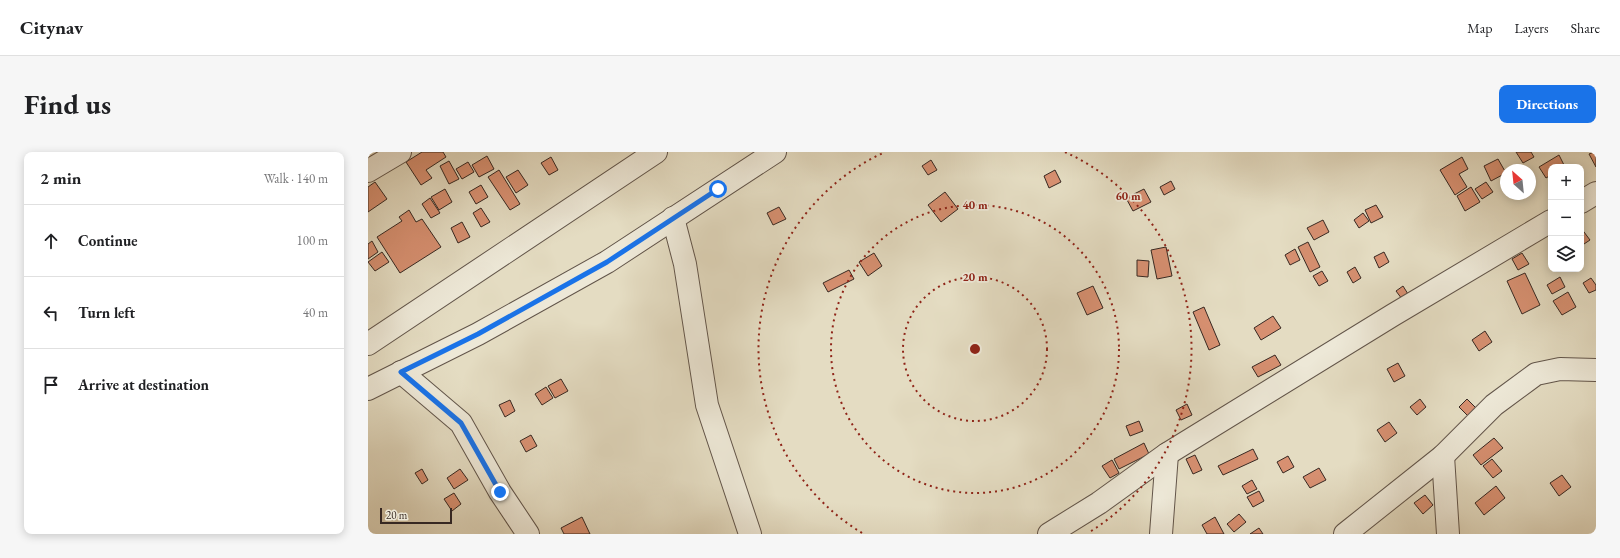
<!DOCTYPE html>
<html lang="en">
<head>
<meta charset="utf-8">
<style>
  body { margin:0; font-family:"EB Garamond",serif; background:#f6f6f6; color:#202124 }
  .controls { position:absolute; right:12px; top:12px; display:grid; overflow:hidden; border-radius:8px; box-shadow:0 2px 10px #0003 }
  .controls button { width:36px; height:36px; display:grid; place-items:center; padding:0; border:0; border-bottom:1px solid #e0e0e0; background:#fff; color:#202124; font:20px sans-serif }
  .compass { position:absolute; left:1132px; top:12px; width:36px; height:36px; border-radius:50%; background:#fff; box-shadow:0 2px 10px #0003; rotate:333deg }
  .scale { position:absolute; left:12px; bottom:10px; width:72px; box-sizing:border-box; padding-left:4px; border:2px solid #372822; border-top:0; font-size:11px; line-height:14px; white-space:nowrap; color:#372822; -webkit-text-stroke:3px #ede8d7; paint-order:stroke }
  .stop { position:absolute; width:12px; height:12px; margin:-9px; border:3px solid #1a73e8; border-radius:50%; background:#fff }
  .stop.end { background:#1a73e8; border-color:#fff; box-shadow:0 1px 4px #0008 }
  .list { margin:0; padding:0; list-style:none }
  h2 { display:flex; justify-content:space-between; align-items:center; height:52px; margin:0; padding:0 16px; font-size:17px }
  h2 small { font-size:13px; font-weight:400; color:#757577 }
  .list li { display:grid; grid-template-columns:26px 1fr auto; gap:12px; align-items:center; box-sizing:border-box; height:72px; padding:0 16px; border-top:1px solid #e0e0e0 }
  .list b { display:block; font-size:15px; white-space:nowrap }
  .list em { font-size:13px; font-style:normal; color:#757577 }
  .icon { flex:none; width:22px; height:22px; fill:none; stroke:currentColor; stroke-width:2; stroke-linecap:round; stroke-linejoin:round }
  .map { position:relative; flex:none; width:1228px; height:382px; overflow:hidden; border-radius:8px }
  header { display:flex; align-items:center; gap:24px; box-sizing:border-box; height:56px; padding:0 20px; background:#fff; border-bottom:1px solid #e0e0e0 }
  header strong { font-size:19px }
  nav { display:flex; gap:22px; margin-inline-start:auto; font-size:14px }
  .intro { display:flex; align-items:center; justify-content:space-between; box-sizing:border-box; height:96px; padding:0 24px }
  h1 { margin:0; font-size:28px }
  .button { padding:10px 18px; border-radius:8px; background:#1a73e8; color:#fff; font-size:14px; font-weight:700 }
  main { display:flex; gap:24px; padding:0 24px }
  aside { flex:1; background:#fff; border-radius:8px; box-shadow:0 2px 10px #0003 }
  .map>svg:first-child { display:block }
  .building { fill:#d79071; stroke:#372822 }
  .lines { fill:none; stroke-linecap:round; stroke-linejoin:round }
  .street-casing { stroke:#62554a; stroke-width:24 }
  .street { stroke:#ede8d7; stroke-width:22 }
  .route { stroke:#1a73e8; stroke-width:5 }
  .ring { fill:none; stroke:#8f2418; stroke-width:2; stroke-dasharray:2 4 }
  .centre { fill:#8f2418; stroke:#ede8d7; stroke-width:2 }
  .ring-label { font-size:12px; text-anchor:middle; font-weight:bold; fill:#8f2418; stroke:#ede8d7; stroke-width:3.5; stroke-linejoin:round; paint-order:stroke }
</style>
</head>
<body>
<header>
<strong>Citynav</strong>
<nav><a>Map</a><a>Layers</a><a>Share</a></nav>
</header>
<div class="intro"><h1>Find us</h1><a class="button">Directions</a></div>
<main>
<aside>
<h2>2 min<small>Walk · 140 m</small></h2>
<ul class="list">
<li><svg class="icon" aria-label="ahead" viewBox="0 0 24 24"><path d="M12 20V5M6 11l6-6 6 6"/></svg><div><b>Continue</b></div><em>100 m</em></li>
<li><svg class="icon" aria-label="left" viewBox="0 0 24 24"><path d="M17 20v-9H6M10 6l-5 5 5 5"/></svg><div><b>Turn left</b></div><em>40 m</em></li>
<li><svg class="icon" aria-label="arrive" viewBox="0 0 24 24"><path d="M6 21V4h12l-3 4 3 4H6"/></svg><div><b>Arrive at destination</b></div></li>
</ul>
</aside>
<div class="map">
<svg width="1228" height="382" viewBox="0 0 1228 382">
  <rect width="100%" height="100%" fill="#e4dcc2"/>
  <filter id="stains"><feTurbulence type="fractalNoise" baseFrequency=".005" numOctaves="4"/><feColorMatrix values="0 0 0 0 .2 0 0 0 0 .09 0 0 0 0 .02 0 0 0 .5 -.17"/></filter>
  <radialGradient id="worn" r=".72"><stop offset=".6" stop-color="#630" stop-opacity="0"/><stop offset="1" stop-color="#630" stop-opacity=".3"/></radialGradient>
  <!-- building -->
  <g class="building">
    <polygon points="54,0 75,0 78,5 58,18 64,26 53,33 38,10"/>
    <polygon points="1148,0 1163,0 1166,5 1155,11"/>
    <polygon points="1226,0 1228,0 1228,15 1221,2"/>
    <polygon points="1191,3 1197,15 1183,15 1183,23 1178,26 1171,15"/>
    <polygon points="119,4 126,17 111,25 104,13"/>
    <polygon points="183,5 190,18 181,23 173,11"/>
    <polygon points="1094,5 1100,17 1091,22 1099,35 1087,43 1072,18"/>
    <polygon points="1130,7 1138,21 1123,29 1116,14"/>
    <polygon points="563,8 569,18 560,23 554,14"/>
    <polygon points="81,9 91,27 81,32 72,14"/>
    <polygon points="100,10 106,20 94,27 88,17"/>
    <polygon points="131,18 152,52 142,58 120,25"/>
    <polygon points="150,18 160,33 148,41 138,25"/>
    <polygon points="687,18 693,30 681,36 676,24"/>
    <polygon points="803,29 807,37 796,43 792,35"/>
    <polygon points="7,30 19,47 0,60 0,35"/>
    <polygon points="1118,30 1125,40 1114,47 1107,37"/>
    <polygon points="113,33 120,45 108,52 101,40"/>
    <polygon points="1103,35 1112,50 1097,59 1089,44"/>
    <polygon points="77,37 84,50 71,58 63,45"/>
    <polygon points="776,37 783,50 765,59 758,46"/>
    <polygon points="577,40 590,57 573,70 560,53"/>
    <polygon points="62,46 72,61 63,66 54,52"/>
    <polygon points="1008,53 1015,65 1003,71 997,58"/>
    <polygon points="411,55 418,67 405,73 399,61"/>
    <polygon points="113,56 122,70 113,75 105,61"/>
    <polygon points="41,58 48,70 54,67 73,95 32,121 9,85 34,69 31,65"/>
    <polygon points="995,61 1001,69 991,76 986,68"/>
    <polygon points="955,68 961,80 946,88 939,76"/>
    <polygon points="94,70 102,85 90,91 83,76"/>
    <polygon points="1213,76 1222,88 1213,94"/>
    <polygon points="4,89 10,100 0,107 0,92"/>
    <polygon points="940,90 952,115 942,120 930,95"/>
    <polygon points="798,95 804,124 789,127 783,98"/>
    <polygon points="927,97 932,108 922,113 917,103"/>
    <polygon points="14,100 21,110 7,119 0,110"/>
    <polygon points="1016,100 1021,110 1011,116 1006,105"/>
    <polygon points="506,101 514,114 500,124 491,110"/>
    <polygon points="1154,101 1161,112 1150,118 1144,107"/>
    <polygon points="769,108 781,109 780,125 769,124"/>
    <polygon points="987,115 993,126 985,131 979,120"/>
    <polygon points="481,118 486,127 460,140 455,131"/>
    <polygon points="954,119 960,129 951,134 945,124"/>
    <polygon points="1157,121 1172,153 1154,162 1139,129"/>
    <polygon points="1192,125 1197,135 1184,142 1179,133"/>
    <polygon points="1223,126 1228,133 1228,138 1221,141 1215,131"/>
    <polygon points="725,134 735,156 719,163 709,141"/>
    <polygon points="1035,134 1040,142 1034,147 1028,139"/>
    <polygon points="1200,140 1208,155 1194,163 1185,149"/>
    <polygon points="836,155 852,193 841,198 825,160"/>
    <polygon points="905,164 913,176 893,188 886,176"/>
    <polygon points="1117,179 1124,190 1111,199 1104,188"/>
    <polygon points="907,203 913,213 890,225 884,215"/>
    <polygon points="1030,211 1037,224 1026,230 1019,217"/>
    <polygon points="193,227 200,239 187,246 180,234"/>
    <polygon points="178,235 185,246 174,253 167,242"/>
    <polygon points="1052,247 1058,255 1049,263 1042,255"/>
    <polygon points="1099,247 1108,256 1100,264 1091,255"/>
    <polygon points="142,248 147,259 137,265 131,253"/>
    <polygon points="819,252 824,263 813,268 808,258"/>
    <polygon points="771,269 775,279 762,284 758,274"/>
    <polygon points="1021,270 1029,281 1017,290 1009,278"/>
    <polygon points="163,283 169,294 158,300 152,289"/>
    <polygon points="1126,286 1135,296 1113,313 1105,303"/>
    <polygon points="776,291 781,302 751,317 746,307"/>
    <polygon points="885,297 890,307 855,323 850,314"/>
    <polygon points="827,303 834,318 825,322 818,307"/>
    <polygon points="920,304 926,315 915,321 909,310"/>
    <polygon points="1124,307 1134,319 1125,326 1115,314"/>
    <polygon points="744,308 751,321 742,326 734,314"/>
    <polygon points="951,316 958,328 942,336 935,325"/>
    <polygon points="54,317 60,328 54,332 47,321"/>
    <polygon points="92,317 100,328 86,337 79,326"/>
    <polygon points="1194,323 1203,335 1191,344 1182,331"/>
    <polygon points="884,328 889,337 879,342 874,334"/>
    <polygon points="1128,334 1137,346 1116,363 1107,351"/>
    <polygon points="891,339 896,349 885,355 879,345"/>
    <polygon points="86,341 93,352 84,359 76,347"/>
    <polygon points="1057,343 1065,353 1055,362 1046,351"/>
    <polygon points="871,362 878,370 866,380 859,372"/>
    <polygon points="214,365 222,382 196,382 193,376"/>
    <polygon points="847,365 856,382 839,382 834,373"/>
    <polygon points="891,376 895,382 882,382"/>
  </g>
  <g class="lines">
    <!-- street casing -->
    <g class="street-casing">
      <g id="street">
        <polyline points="0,19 32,0"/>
        <polyline points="1213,50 1228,41"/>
        <polyline points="305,66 317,112 339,253 382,382"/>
        <polyline points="0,192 288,0"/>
        <polyline points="33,220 93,271 132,340 160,382"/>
        <polyline points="0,237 110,182 239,110 407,0"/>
        <polyline points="1075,304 1080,382"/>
        <polyline points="681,382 731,351 799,302 1025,163 1183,69"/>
        <polyline points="793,382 799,302"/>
        <polyline points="977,382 1075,304 1126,253 1168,222 1192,217 1228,218"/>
      </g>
    </g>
    <!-- street -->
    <use href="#street" class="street"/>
  </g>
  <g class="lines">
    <!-- route -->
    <polyline class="route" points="132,340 93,271 33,220 110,182 239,110 350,37"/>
  </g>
  <!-- distance rings -->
  <g class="ring">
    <circle cx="607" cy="197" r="72"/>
    <circle cx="607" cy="197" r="144"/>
    <path d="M494 381A216 216 0 0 1 517 0M697 0A216 216 0 0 1 720 381"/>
  </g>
  <circle cx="607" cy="197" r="6" class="centre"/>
  <g class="ring-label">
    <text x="760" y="48">60 m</text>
    <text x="607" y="57">40 m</text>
    <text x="607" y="129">20 m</text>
  </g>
  <rect width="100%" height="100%" filter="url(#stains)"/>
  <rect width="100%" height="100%" fill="url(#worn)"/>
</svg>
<div class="controls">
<button>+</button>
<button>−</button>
<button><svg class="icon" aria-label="layers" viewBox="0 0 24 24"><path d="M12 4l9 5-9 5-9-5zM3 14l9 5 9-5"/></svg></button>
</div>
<svg class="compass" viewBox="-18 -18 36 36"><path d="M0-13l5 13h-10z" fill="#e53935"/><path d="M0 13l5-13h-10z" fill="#757577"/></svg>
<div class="scale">20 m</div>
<div class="stop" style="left:350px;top:37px"></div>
<div class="stop end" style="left:132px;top:340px"></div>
</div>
</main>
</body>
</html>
